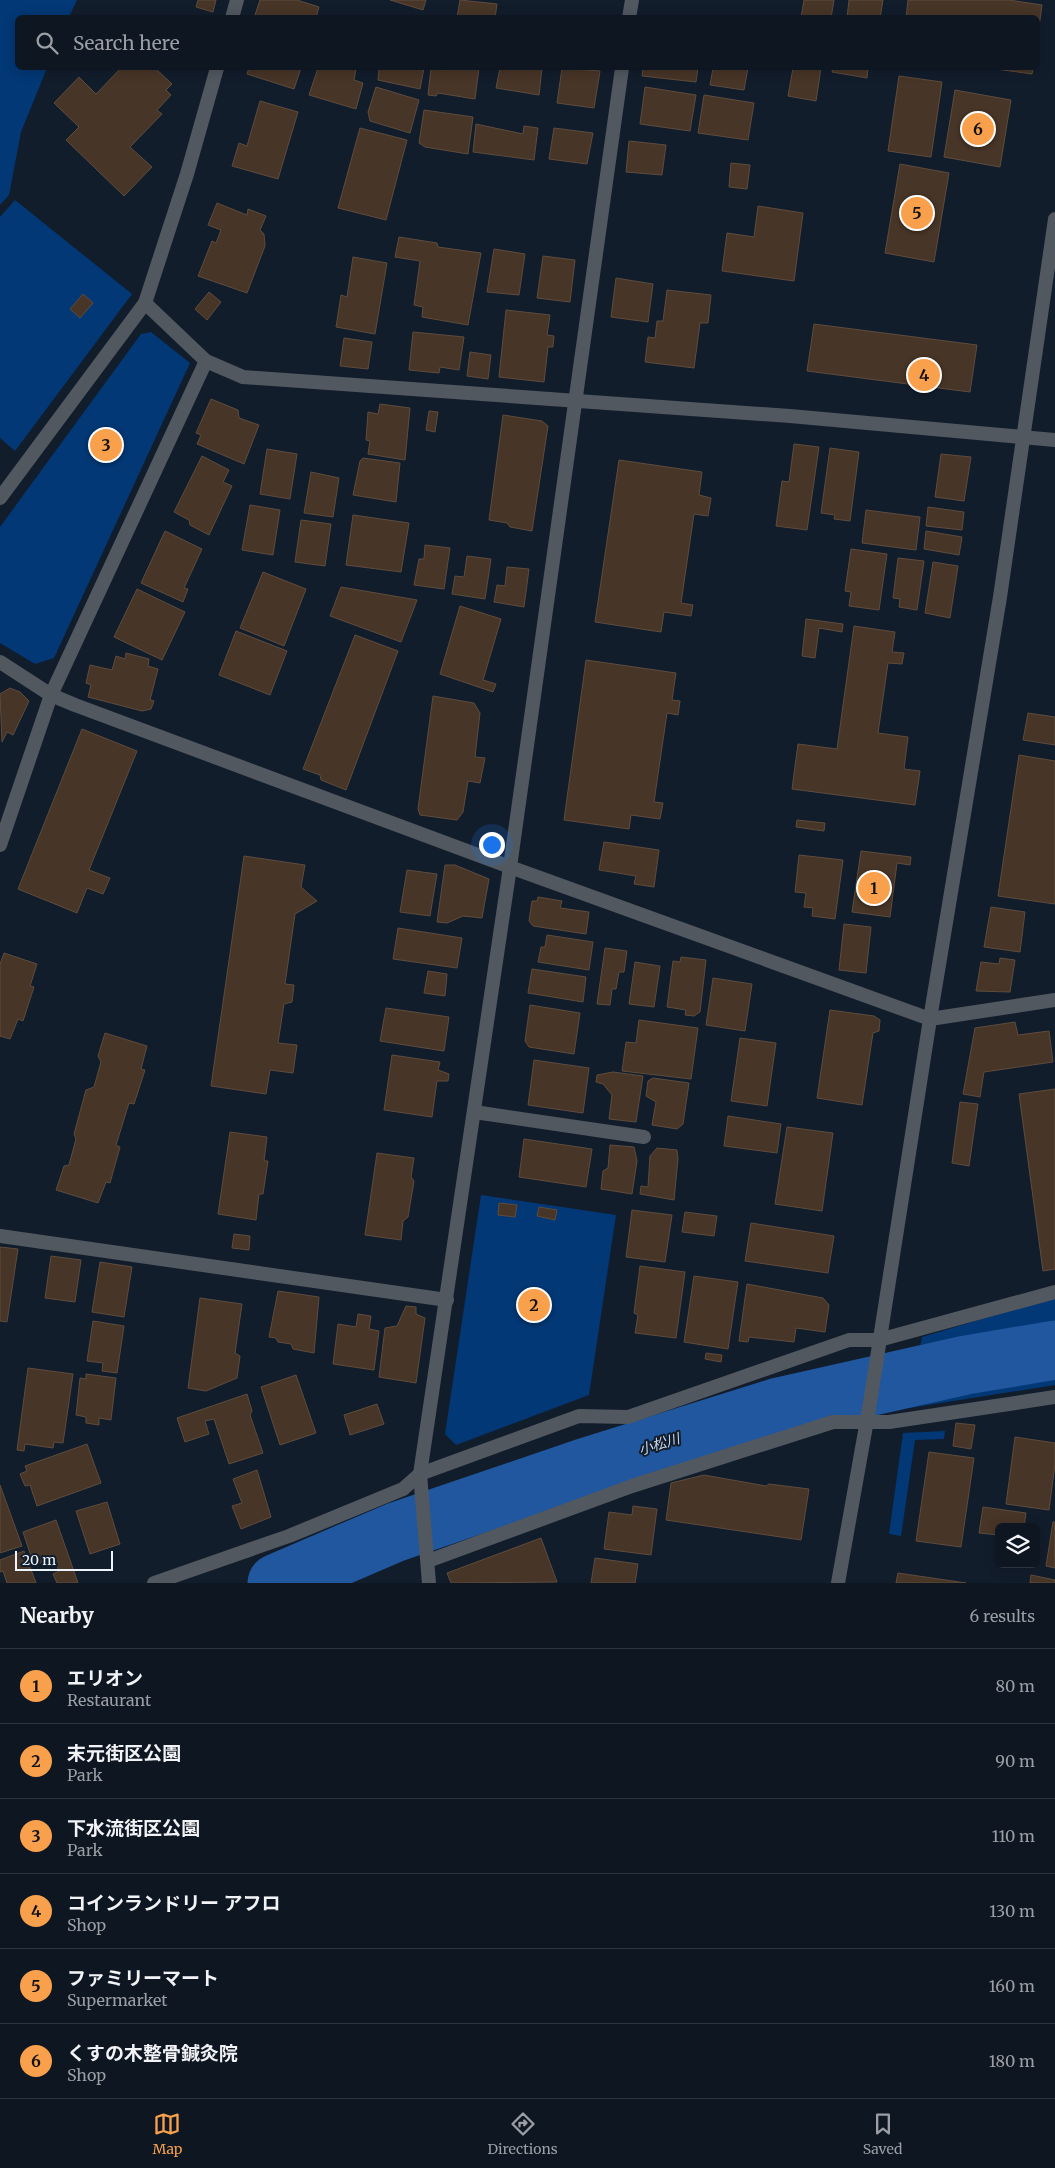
<!DOCTYPE html>
<html lang="en">
<head>
<meta charset="utf-8">
<style>
  body { margin:0; font-family:Merriweather,"Noto Sans JP",serif; background:#1c232e; color:#f1f3f6 }
  .controls { position:absolute; right:15px; bottom:15px; display:grid; overflow:hidden; border-radius:8px; box-shadow:0 2px 12px #0003 }
  .controls button { width:45px; height:45px; display:grid; place-items:center; padding:0; border:0; border-bottom:1px solid #2e353f; background:#0e1621; color:#f1f3f6; font:25px sans-serif }
  .scale { position:absolute; left:15px; bottom:12px; width:98px; box-sizing:border-box; padding-left:5px; border:2px solid #ecf4ff; border-top:0; font-size:14px; line-height:18px; white-space:nowrap; color:#ecf4ff; -webkit-text-stroke:4px #121d2c; paint-order:stroke }
  .you { position:absolute; left:491px; top:844px; width:18px; height:18px; margin:-12px; border:4px solid #fff; border-radius:50%; background:#1a73e8; box-shadow:0 0 0 8px #1a73e833 }
  .badge { display:grid; place-items:center; width:32px; height:32px; border-radius:50%; background:#f9a04d; color:#111; font-size:16px; font-weight:700 }
  .pin { position:absolute; translate:-50% -50%; border:2px solid #fff; box-shadow:0 1px 5px #0006 }
  .list { margin:0; padding:0; list-style:none }
  h2 { display:flex; justify-content:space-between; align-items:center; height:65px; margin:0; padding:0 20px; font-size:21px }
  h2 small { font-size:16px; font-weight:400; color:#9b9fa5 }
  .list li { display:grid; grid-template-columns:32px 1fr auto; gap:15px; align-items:center; box-sizing:border-box; height:75px; padding:0 20px; border-top:1px solid #2e353f }
  .list b { display:block; font-size:19px; white-space:nowrap }
  .list p { margin:0; font-size:16px; white-space:nowrap; color:#9b9fa5 }
  .list em { font-size:16px; font-style:normal; color:#9b9fa5 }
  .icon { flex:none; width:28px; height:28px; fill:none; stroke:currentColor; stroke-width:2; stroke-linecap:round; stroke-linejoin:round }
  .map { position:relative; flex:none; width:1055px; height:1583px; overflow:hidden }
  .search { position:absolute; background:#0e1621; box-shadow:0 2px 12px #0003; left:15px; right:15px; top:15px; height:55px; display:flex; align-items:center; gap:12px; box-sizing:border-box; padding:0 18px; border-radius:8px; color:#9b9fa5; font-size:19px }
  .sheet { height:515px; background:#0e1621 }
  nav { display:flex; justify-content:space-around; align-items:center; box-sizing:border-box; height:70px; border-top:1px solid #2e353f; background:#0e1621; font-size:14px; color:#9b9fa5 }
  nav a { display:grid; justify-items:center; gap:2px }
  nav .on { color:#f9a04d }
  .map>svg:first-child { display:block }
  .green { fill:#023875 }
  .lines { fill:none; stroke-linecap:round; stroke-linejoin:round }
  .river { stroke:#20579e; stroke-width:59 }
  .building { fill:#473527; stroke:#5e4c3d }
  .minor { stroke:#525860; stroke-width:14 }
  .tertiary { stroke:#525860; stroke-width:14 }
  .labels { text-anchor:middle; stroke-width:4; stroke-linejoin:round; paint-order:stroke }
  .water-label { font-size:14px; font-style:italic; fill:#cddbef; stroke:#121d2c }
</style>
</head>
<body>
<div class="map">
<svg width="1055" height="1583" viewBox="0 0 1055 1583">
  <rect width="100%" height="100%" fill="#121d2c"/>
  <!-- green -->
  <g class="green">
    <polygon points="0,0 77,0 69,17 18,18 18,68 47,68 21,132 9,195 0,205"/>
    <polygon points="15,200 132,294 15,451 0,438 0,217"/>
    <polygon points="151,332 190,363 54,658 35,664 0,643 0,527 141,334"/>
    <polygon points="481,1195 616,1215 589,1395 456,1445 445,1434"/>
    <polygon points="1055,1297 1055,1385 909,1408 922,1337"/>
    <polygon points="945,1431 944,1439 915,1440 901,1536 889,1534 903,1433"/>
  </g>
  <g class="lines">
    <!-- river -->
    <polyline class="river" points="277,1583 396,1532 584,1468 779,1407 966,1365 1055,1350"/>
  </g>
  <!-- building -->
  <g class="building">
    <polygon points="198,0 216,0 213,12 196,7"/>
    <polygon points="260,0 297,0 319,7 316,18 254,18"/>
    <polygon points="390,0 426,0 423,10"/>
    <polygon points="460,0 497,4 495,18 457,18"/>
    <polygon points="804,0 834,0 831,18 801,18"/>
    <polygon points="849,0 883,0 880,18 847,18"/>
    <polygon points="908,0 1009,0 1042,5 1038,34 1038,18 906,18"/>
    <polygon points="121,68 155,68 172,84 166,90 171,95 157,110 162,114 130,147 152,167 124,196 66,140 79,127 54,103 79,77 96,94"/>
    <polygon points="249,68 301,68 294,89 247,74"/>
    <polygon points="318,68 356,69 354,80 363,83 356,109 309,95"/>
    <polygon points="372,68 424,68 420,89 378,80 379,69"/>
    <polygon points="431,68 443,70 443,68 479,68 475,99 438,93 436,96 428,95"/>
    <polygon points="500,68 542,68 539,95 496,88"/>
    <polygon points="562,68 600,71 594,108 557,103"/>
    <polygon points="643,68 698,68 696,82 642,76"/>
    <polygon points="713,68 748,68 744,90 710,85"/>
    <polygon points="793,68 821,68 816,101 788,96"/>
    <polygon points="833,68 868,68 867,78 832,72"/>
    <polygon points="989,68 1033,68 1032,74"/>
    <polygon points="899,76 942,82 931,157 888,151"/>
    <polygon points="376,87 419,100 410,133 370,121 368,112"/>
    <polygon points="645,87 696,95 690,131 640,124"/>
    <polygon points="955,90 1011,100 1000,167 944,157"/>
    <polygon points="704,95 754,103 748,140 698,133"/>
    <polygon points="260,101 298,112 278,179 232,166 239,143 247,146"/>
    <polygon points="424,110 473,117 468,154 425,147 419,143"/>
    <polygon points="476,124 523,134 524,126 538,128 534,160 473,152"/>
    <polygon points="360,128 407,140 386,220 338,208"/>
    <polygon points="554,128 593,133 587,164 549,159"/>
    <polygon points="629,141 666,145 662,175 626,172"/>
    <polygon points="731,163 750,165 747,189 729,187"/>
    <polygon points="900,164 949,173 934,262 885,253"/>
    <polygon points="217,203 247,215 248,209 266,216 260,230 264,234 265,246 247,293 198,276 212,241 216,243 221,230 208,225"/>
    <polygon points="758,206 803,213 794,281 722,271 727,233 754,237"/>
    <polygon points="399,237 437,243 438,247 481,253 468,325 422,317 423,307 414,305 420,261 395,257"/>
    <polygon points="494,249 525,254 519,295 487,292"/>
    <polygon points="543,256 575,260 570,302 537,298"/>
    <polygon points="353,257 387,263 375,334 336,327 341,295 347,297"/>
    <polygon points="616,278 653,284 648,322 611,317"/>
    <polygon points="667,290 711,295 708,323 700,323 694,368 645,362 648,337 655,338 657,321 663,321"/>
    <polygon points="209,292 221,302 207,320 195,309"/>
    <polygon points="83,294 93,303 80,318 70,309"/>
    <polygon points="506,310 550,315 547,335 554,336 553,347 548,347 544,382 499,377"/>
    <polygon points="814,324 977,345 970,392 807,371"/>
    <polygon points="413,332 464,337 459,370 440,367 439,373 409,370"/>
    <polygon points="344,338 372,342 368,369 340,366"/>
    <polygon points="470,352 491,355 488,379 467,376"/>
    <polygon points="211,399 238,410 239,418 259,425 244,464 197,444 201,435 196,433"/>
    <polygon points="380,404 410,408 405,460 368,454 370,441 366,440 368,412 378,414"/>
    <polygon points="429,411 438,412 435,432 426,430"/>
    <polygon points="503,415 542,421 548,426 532,531 510,527 507,523 489,520"/>
    <polygon points="794,444 819,447 807,530 776,526 782,481 789,482"/>
    <polygon points="830,448 859,452 850,521 834,519 835,515 821,513"/>
    <polygon points="267,449 297,454 290,499 260,494"/>
    <polygon points="941,454 971,457 964,501 935,497"/>
    <polygon points="202,456 229,470 223,482 232,486 209,535 190,525 189,520 174,512"/>
    <polygon points="363,458 400,463 396,502 353,495 360,461"/>
    <polygon points="619,460 702,472 699,495 711,498 708,516 694,514 681,603 693,605 691,616 664,612 661,632 595,622"/>
    <polygon points="311,472 339,478 333,517 304,513"/>
    <polygon points="250,505 280,510 273,555 242,550"/>
    <polygon points="928,507 964,512 962,530 926,526"/>
    <polygon points="866,510 920,517 916,550 862,543"/>
    <polygon points="353,515 409,523 401,572 346,565"/>
    <polygon points="301,520 331,524 325,566 295,562"/>
    <polygon points="165,531 202,549 184,588 188,589 183,602 141,583"/>
    <polygon points="926,531 962,537 959,555 924,549"/>
    <polygon points="425,545 450,548 444,589 414,585 419,559 424,559"/>
    <polygon points="851,549 887,554 879,610 849,606 851,592 845,591"/>
    <polygon points="467,556 491,559 485,599 452,594 455,576 464,577"/>
    <polygon points="898,558 924,561 917,610 899,607 900,599 893,598"/>
    <polygon points="933,562 958,566 950,618 925,613"/>
    <polygon points="507,567 529,569 524,607 494,602 497,585 505,586"/>
    <polygon points="263,572 306,589 284,646 240,628"/>
    <polygon points="341,587 417,600 401,642 330,616"/>
    <polygon points="137,589 185,612 162,660 114,637"/>
    <polygon points="460,606 501,619 483,680 496,684 493,692 440,674"/>
    <polygon points="806,619 843,624 842,632 819,628 815,658 802,656"/>
    <polygon points="854,626 895,632 892,652 904,653 902,664 888,663 878,733 908,737 904,769 920,771 915,805 792,789 798,744 837,749"/>
    <polygon points="236,631 287,651 270,695 219,675"/>
    <polygon points="355,635 398,651 346,790 321,780 320,775 303,769"/>
    <polygon points="126,653 149,659 148,666 158,669 150,700 154,701 151,709 142,711 88,697 91,685 86,683 90,665 112,670 116,656 125,659"/>
    <polygon points="586,660 676,673 672,700 680,701 678,715 667,713 654,802 663,803 660,819 631,815 629,829 564,820"/>
    <polygon points="10,688 20,692 29,701 13,735 7,732 2,742 0,694"/>
    <polygon points="433,696 474,703 480,713 475,757 485,758 480,783 468,781 463,812 457,820 420,815 418,809"/>
    <polygon points="1028,713 1055,717 1055,745 1023,740"/>
    <polygon points="82,729 137,751 89,870 110,878 103,894 87,888 77,913 18,889"/>
    <polygon points="1019,755 1055,761 1055,904 998,896"/>
    <polygon points="797,820 825,823 824,831 796,827"/>
    <polygon points="604,842 659,850 654,887 634,884 636,876 599,870"/>
    <polygon points="861,851 911,857 910,865 897,863 890,917 852,912"/>
    <polygon points="799,855 843,860 835,919 812,916 813,908 804,907 806,893 795,892"/>
    <polygon points="244,856 305,865 301,887 317,901 295,914 285,984 294,985 292,1002 284,1004 278,1043 297,1045 293,1073 270,1070 266,1094 211,1086"/>
    <polygon points="445,865 455,865 489,879 482,918 463,916 447,923 437,922"/>
    <polygon points="407,870 437,874 430,916 400,912"/>
    <polygon points="538,897 562,901 560,908 589,912 586,934 533,926 529,921 532,901 537,901"/>
    <polygon points="991,907 1025,912 1020,952 984,947"/>
    <polygon points="844,924 871,927 866,973 839,970"/>
    <polygon points="398,928 462,938 457,968 393,959"/>
    <polygon points="547,935 593,942 589,970 538,962 541,947 545,947"/>
    <polygon points="605,948 627,951 624,972 619,972 616,989 612,989 610,1005 597,1004"/>
    <polygon points="4,953 37,964 30,986 34,987 23,1021 18,1019 10,1039 0,1036 0,964"/>
    <polygon points="681,957 706,960 700,1012 694,1016 685,1015 686,1010 667,1007 673,961 680,962"/>
    <polygon points="1000,958 1015,960 1010,992 976,991 981,962 999,964"/>
    <polygon points="635,962 660,966 654,1007 629,1004"/>
    <polygon points="532,969 586,977 583,1002 528,993"/>
    <polygon points="428,971 447,974 445,996 424,993"/>
    <polygon points="713,978 752,984 745,1031 706,1025"/>
    <polygon points="530,1005 580,1013 574,1054 529,1047 525,1041"/>
    <polygon points="386,1008 449,1017 444,1051 380,1041"/>
    <polygon points="830,1010 874,1016 880,1020 879,1031 873,1033 862,1105 817,1098"/>
    <polygon points="639,1020 698,1028 691,1079 622,1071 626,1042 636,1043"/>
    <polygon points="1015,1022 1018,1035 1049,1031 1053,1062 984,1072 980,1097 963,1094 975,1028"/>
    <polygon points="105,1033 147,1046 141,1069 145,1070 134,1104 129,1103 116,1145 120,1147 110,1183 106,1182 98,1203 56,1190 64,1166 69,1165 76,1139 74,1134 86,1090 94,1087 101,1062 98,1056"/>
    <polygon points="740,1038 776,1043 767,1106 731,1101"/>
    <polygon points="392,1055 440,1062 438,1070 449,1074 448,1081 437,1081 432,1117 384,1110"/>
    <polygon points="534,1060 589,1068 583,1113 528,1105"/>
    <polygon points="613,1072 643,1076 636,1122 609,1119 612,1095 603,1084 596,1082 597,1075"/>
    <polygon points="653,1078 689,1083 683,1124 677,1129 652,1125 656,1102 646,1096 648,1081"/>
    <polygon points="1055,1089 1055,1269 1043,1271 1019,1094"/>
    <polygon points="960,1102 978,1104 969,1166 952,1163"/>
    <polygon points="728,1116 781,1124 777,1153 724,1146"/>
    <polygon points="787,1127 833,1133 822,1211 775,1204"/>
    <polygon points="230,1132 267,1137 264,1161 268,1161 263,1194 259,1194 256,1220 218,1214"/>
    <polygon points="524,1139 592,1149 586,1187 519,1177"/>
    <polygon points="610,1145 634,1147 637,1161 632,1194 601,1189 603,1171 608,1168"/>
    <polygon points="657,1148 677,1150 678,1159 674,1200 640,1194 641,1186 648,1187 650,1156"/>
    <polygon points="377,1153 414,1158 411,1177 414,1181 408,1217 403,1221 401,1240 365,1235"/>
    <polygon points="499,1203 517,1205 515,1217 498,1215"/>
    <polygon points="539,1207 557,1210 555,1220 537,1216"/>
    <polygon points="632,1210 672,1215 665,1262 626,1257"/>
    <polygon points="685,1212 717,1216 714,1236 682,1232"/>
    <polygon points="751,1223 834,1236 828,1273 745,1261"/>
    <polygon points="234,1234 250,1236 249,1250 232,1248"/>
    <polygon points="0,1247 18,1249 7,1322 0,1321"/>
    <polygon points="51,1256 81,1260 75,1302 45,1298"/>
    <polygon points="100,1262 132,1267 124,1317 92,1312"/>
    <polygon points="640,1266 685,1272 676,1338 635,1333 638,1315 634,1313"/>
    <polygon points="694,1276 738,1282 728,1349 684,1342"/>
    <polygon points="747,1284 823,1298 829,1305 825,1332 796,1328 794,1342 749,1337 748,1342 739,1341"/>
    <polygon points="278,1291 319,1297 314,1353 293,1349 291,1344 278,1342 276,1338 269,1337"/>
    <polygon points="200,1298 242,1304 235,1353 240,1356 237,1378 206,1391 188,1388"/>
    <polygon points="406,1306 416,1307 416,1314 425,1318 416,1383 379,1377 385,1328 397,1326"/>
    <polygon points="358,1314 371,1316 369,1329 379,1331 374,1370 333,1364 338,1324 356,1327"/>
    <polygon points="93,1321 124,1326 117,1373 102,1371 103,1363 87,1361"/>
    <polygon points="706,1353 722,1355 721,1362 705,1359"/>
    <polygon points="28,1368 73,1374 63,1443 54,1442 53,1448 25,1444 24,1451 17,1450"/>
    <polygon points="86,1374 116,1378 111,1420 99,1418 99,1425 86,1423 86,1417 76,1415 80,1378 86,1379"/>
    <polygon points="296,1375 316,1433 280,1445 261,1387"/>
    <polygon points="247,1394 252,1411 250,1415 263,1453 229,1464 214,1419 205,1421 209,1434 185,1442 177,1418"/>
    <polygon points="377,1404 384,1424 350,1435 344,1415"/>
    <polygon points="956,1423 975,1425 971,1449 953,1446"/>
    <polygon points="1015,1437 1055,1443 1055,1464 1049,1510 1006,1504"/>
    <polygon points="87,1444 101,1483 37,1506 30,1485 25,1486 20,1474 27,1471 25,1466"/>
    <polygon points="929,1452 974,1458 961,1547 916,1541"/>
    <polygon points="257,1470 271,1517 241,1529 232,1506 242,1503 233,1479"/>
    <polygon points="704,1475 766,1486 769,1484 809,1489 801,1540 666,1520 671,1483"/>
    <polygon points="0,1485 22,1546 0,1553"/>
    <polygon points="107,1502 120,1544 90,1554 76,1511"/>
    <polygon points="633,1506 657,1509 651,1555 604,1549 609,1512 632,1515"/>
    <polygon points="983,1507 1026,1513 1024,1527 999,1527 999,1535 979,1533"/>
    <polygon points="56,1520 78,1583 57,1583 53,1574 59,1571 54,1558 34,1565 23,1532"/>
    <polygon points="1053,1522 1055,1522 1055,1568 1046,1566"/>
    <polygon points="541,1538 557,1582 451,1583 447,1573"/>
    <polygon points="24,1551 36,1583 7,1583 3,1571 0,1572 0,1560"/>
    <polygon points="595,1558 638,1564 635,1583 591,1583"/>
    <polygon points="898,1573 966,1583 896,1583"/>
    <polygon points="1031,1575 1055,1580 1055,1583 1030,1583"/>
  </g>
  <g class="lines">
    <!-- minor -->
    <g class="minor">
      <polyline points="232,18 237,0"/>
      <polyline points="629,18 632,0"/>
      <polyline points="145,303 206,361 243,377 790,416 1055,440"/>
      <polyline points="0,498 145,303 187,174 217,68"/>
      <polyline points="0,662 51,695 75,705 510,867 930,1019 1055,1000"/>
      <polyline points="0,845 51,695 206,361"/>
      <polyline points="474,1112 644,1137"/>
      <polyline points="0,1236 447,1300"/>
      <polyline points="428,1561 632,1486 833,1422 889,1422 1055,1397"/>
      <polyline points="154,1583 289,1536 403,1489 420,1474 579,1416 628,1417 849,1340 879,1340 1055,1292"/>
      <polyline points="429,1583 420,1474 510,867 622,68"/>
    </g>
    <!-- tertiary -->
    <polyline class="tertiary" points="838,1583 869,1409 930,1019 1000,597 1055,219"/>
  </g>
  <g class="labels">
    <!-- water labels -->
    <g class="water-label">
      <text transform="translate(659 1444) rotate(-17)" y="5">小松川</text>
    </g>
  </g>
</svg>
<div class="controls">
<button><svg class="icon" aria-label="layers" viewBox="0 0 24 24"><path d="M12 4l9 5-9 5-9-5zM3 14l9 5 9-5"/></svg></button>
</div>
<div class="scale">20 m</div>
<div class="you"></div>
<div class="pin badge" style="left:874px;top:888px">1</div>
<div class="pin badge" style="left:534px;top:1305px">2</div>
<div class="pin badge" style="left:106px;top:445px">3</div>
<div class="pin badge" style="left:924px;top:375px">4</div>
<div class="pin badge" style="left:917px;top:213px">5</div>
<div class="pin badge" style="left:978px;top:129px">6</div>
<div class="search"><svg class="icon" aria-label="search" viewBox="0 0 24 24"><circle cx="10" cy="10" r="6"/><path d="M15 15l6 6"/></svg>Search here</div>
</div>
<section class="sheet">
<h2>Nearby<small>6 results</small></h2>
<ul class="list">
<li><span class="badge">1</span><div><b>エリオン</b><p>Restaurant</p></div><em>80 m</em></li>
<li><span class="badge">2</span><div><b>末元街区公園</b><p>Park</p></div><em>90 m</em></li>
<li><span class="badge">3</span><div><b>下水流街区公園</b><p>Park</p></div><em>110 m</em></li>
<li><span class="badge">4</span><div><b>コインランドリー アフロ</b><p>Shop</p></div><em>130 m</em></li>
<li><span class="badge">5</span><div><b>ファミリーマート</b><p>Supermarket</p></div><em>160 m</em></li>
<li><span class="badge">6</span><div><b>くすの木整骨鍼灸院</b><p>Shop</p></div><em>180 m</em></li>
</ul>
</section>
<nav>
<a class="on"><svg class="icon" aria-label="map" viewBox="0 0 24 24"><path d="M3 6l6-2 6 2 6-2v14l-6 2-6-2-6 2zM9 4v14M15 6v14"/></svg>Map</a>
<a><svg class="icon" aria-label="directions" viewBox="0 0 24 24"><path d="M12 3l9 9-9 9-9-9zM9 14v-3h6M13 9l2 2-2 2"/></svg>Directions</a>
<a><svg class="icon" aria-label="saved" viewBox="0 0 24 24"><path d="M7 4h10v16l-5-4-5 4z"/></svg>Saved</a>
</nav>
</body>
</html>
